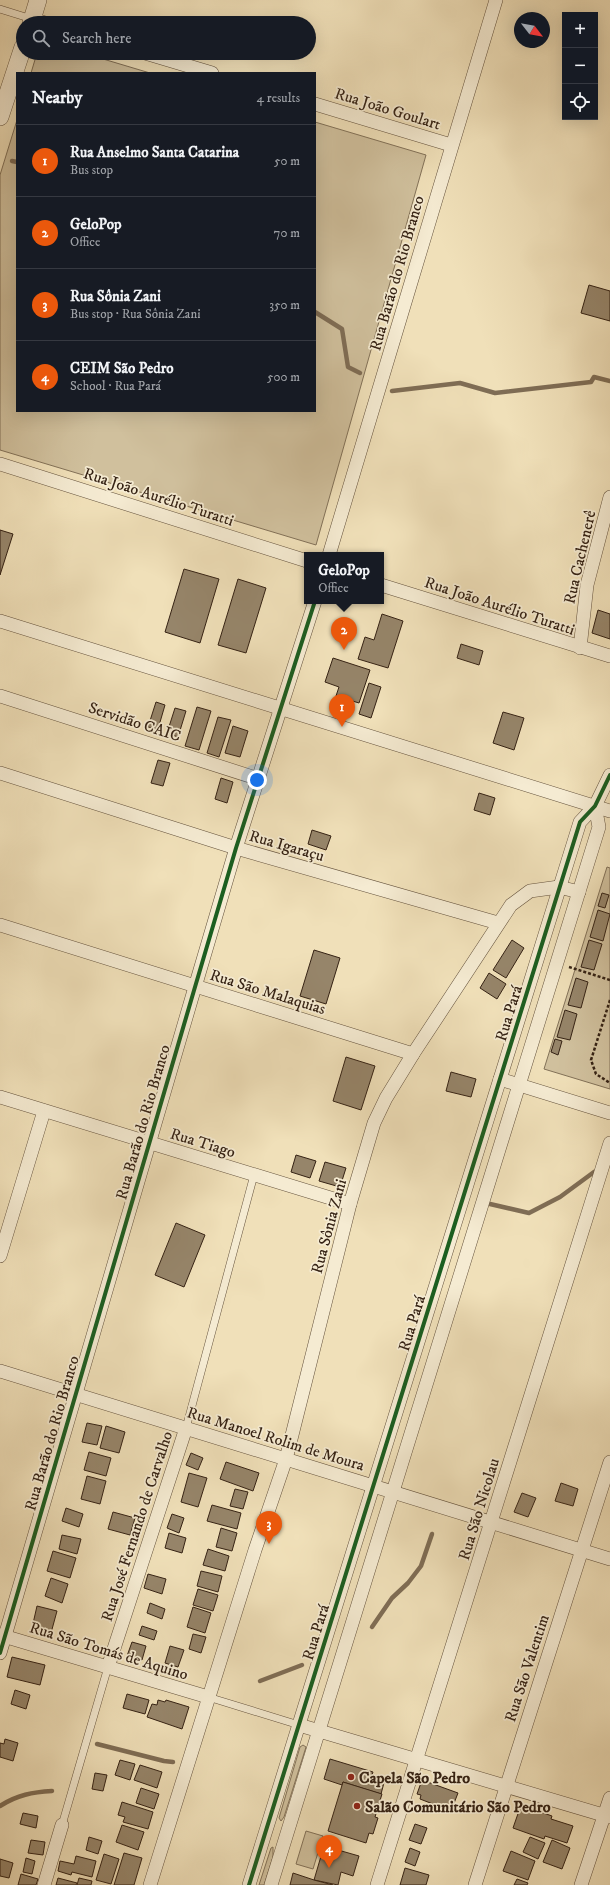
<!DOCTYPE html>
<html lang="en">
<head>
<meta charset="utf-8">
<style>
  body { margin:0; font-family:"IM FELL DW Pica",serif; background:#20242c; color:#f1f3f6 }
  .controls { position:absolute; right:12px; top:12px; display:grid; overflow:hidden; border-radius:0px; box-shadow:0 4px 16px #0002 }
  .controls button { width:36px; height:36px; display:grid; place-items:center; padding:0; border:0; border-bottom:1px solid #363941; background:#171b24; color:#f1f3f6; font:20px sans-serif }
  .compass { position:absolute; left:514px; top:12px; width:36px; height:36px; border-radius:50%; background:#171b24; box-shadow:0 4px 16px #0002; rotate:121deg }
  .you { position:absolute; left:257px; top:780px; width:14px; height:14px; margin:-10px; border:3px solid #fff; border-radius:50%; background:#1a73e8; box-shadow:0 0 0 6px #1a73e833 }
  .badge { display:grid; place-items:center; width:26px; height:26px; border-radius:50%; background:#ea580c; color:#fff; font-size:13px; font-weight:700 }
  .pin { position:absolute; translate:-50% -33px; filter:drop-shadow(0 1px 2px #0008) }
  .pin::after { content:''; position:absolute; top:21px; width:14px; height:12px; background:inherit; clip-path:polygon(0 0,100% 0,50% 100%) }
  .popup { position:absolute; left:304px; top:552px; width:80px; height:52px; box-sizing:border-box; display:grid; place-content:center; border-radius:0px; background:#171b24; filter:drop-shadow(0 1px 3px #0005); font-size:13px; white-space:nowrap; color:#9ea1a6 }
  .popup b { font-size:15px; color:#f1f3f6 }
  .popup::after { content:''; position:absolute; left:50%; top:100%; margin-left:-8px; border:8px solid transparent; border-top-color:#171b24 }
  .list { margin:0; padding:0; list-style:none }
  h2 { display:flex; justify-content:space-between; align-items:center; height:52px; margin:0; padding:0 16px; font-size:17px }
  h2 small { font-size:13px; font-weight:400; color:#9ea1a6 }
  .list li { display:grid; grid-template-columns:26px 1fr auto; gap:12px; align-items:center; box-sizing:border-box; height:72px; padding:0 16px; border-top:1px solid #363941 }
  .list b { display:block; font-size:15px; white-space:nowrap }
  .list p { margin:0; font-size:13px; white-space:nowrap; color:#9ea1a6 }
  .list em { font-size:13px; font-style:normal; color:#9ea1a6 }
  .icon { flex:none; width:22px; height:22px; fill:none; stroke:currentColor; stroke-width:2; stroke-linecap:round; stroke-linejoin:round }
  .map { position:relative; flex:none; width:610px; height:1885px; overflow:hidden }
  .search { position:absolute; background:#171b24; box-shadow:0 4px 16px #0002; left:16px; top:16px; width:300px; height:44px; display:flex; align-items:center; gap:10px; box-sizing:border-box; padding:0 14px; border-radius:22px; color:#9ea1a6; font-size:15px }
  .panel { position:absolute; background:#171b24; box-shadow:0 4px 16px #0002; left:16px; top:72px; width:300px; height:340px; border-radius:0px }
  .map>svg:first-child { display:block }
  .green { fill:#d0c09d; stroke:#827158 }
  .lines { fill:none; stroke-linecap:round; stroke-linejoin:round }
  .stream { stroke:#7f6d55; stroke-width:4.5 }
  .building { fill:#96856a; stroke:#352214 }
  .service-casing { stroke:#64523d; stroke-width:8 }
  .minor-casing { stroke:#64523d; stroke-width:14 }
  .tertiary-casing { stroke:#64523d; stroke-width:18 }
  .path { stroke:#352214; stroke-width:2.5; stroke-dasharray:3 2; stroke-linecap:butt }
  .service { stroke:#f5ebd2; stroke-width:7 }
  .minor { stroke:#f5ebd2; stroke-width:13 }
  .tertiary { stroke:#f5ebd2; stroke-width:17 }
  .cycleway-casing { stroke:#f5ebd2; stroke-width:6 }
  .cycleway { stroke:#1b5e20; stroke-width:4 }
  .poi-dot { fill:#8f2418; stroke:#f5ebd2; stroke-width:1.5 }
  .labels { text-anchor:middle; stroke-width:3.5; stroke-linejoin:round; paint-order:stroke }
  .street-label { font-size:16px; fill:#352214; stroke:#f5ebd2 }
  .poi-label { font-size:16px; font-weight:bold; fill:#352214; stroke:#f5ebd2; text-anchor:start }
</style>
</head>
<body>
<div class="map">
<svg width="610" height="1885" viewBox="0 0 610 1885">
  <rect width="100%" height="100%" fill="#f0e0b9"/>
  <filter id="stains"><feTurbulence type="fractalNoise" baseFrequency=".005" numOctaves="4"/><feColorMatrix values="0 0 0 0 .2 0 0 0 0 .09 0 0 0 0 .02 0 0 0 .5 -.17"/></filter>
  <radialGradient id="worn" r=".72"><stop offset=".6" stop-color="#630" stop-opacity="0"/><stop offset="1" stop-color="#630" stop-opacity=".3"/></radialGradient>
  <!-- green -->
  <g class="green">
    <polygon points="37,53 83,53 150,73 31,73"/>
    <polygon points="17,120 17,411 315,411 315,122 426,155 316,545 0,450 0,175"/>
    <polygon points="607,867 610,868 610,1089 544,1069"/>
    <polygon points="303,1745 306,1747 284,1817 281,1821 279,1818 300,1747"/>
    <polygon points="306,1831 323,1836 313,1869 296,1864"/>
    <polygon points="273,1847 273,1857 264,1885 259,1885 271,1848"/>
  </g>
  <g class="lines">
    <!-- stream -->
    <g class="stream">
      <polyline points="12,161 17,162"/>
      <polyline points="315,312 342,329 348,367 360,373"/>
      <polyline points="392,391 460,383 495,393 591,382 594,377 610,381"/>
      <polyline points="490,1204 529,1213 560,1197 594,1172"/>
      <polyline points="372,1627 392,1598 408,1583 421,1566 432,1534"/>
      <polyline points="260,1681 302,1665"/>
      <polyline points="97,1744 164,1761 173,1762"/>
      <path d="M 0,1806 C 17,1795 33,1792 52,1791"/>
    </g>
  </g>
  <!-- building -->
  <g class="building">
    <polygon points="589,285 610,291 610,321 581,313"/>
    <polygon points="0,530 13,534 0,575"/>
    <polygon points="184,569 219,579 200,643 165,632"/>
    <polygon points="238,579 266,588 246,653 218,645"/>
    <polygon points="598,610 610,614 610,639 592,633"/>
    <polygon points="382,614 403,621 388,668 358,659 365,637 374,640"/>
    <polygon points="461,644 483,651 479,665 457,658"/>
    <polygon points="333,658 370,670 359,703 336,696 339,687 325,682"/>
    <polygon points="369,683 381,687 371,718 359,714"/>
    <polygon points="156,702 165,705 158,729 148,727"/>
    <polygon points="197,707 211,711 199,750 185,746"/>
    <polygon points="175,708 186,711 178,737 167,733"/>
    <polygon points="503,712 524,718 514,750 493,743"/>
    <polygon points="218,717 231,720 219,757 207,753"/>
    <polygon points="233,726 248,731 240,757 225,753"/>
    <polygon points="158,760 170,763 163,786 151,783"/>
    <polygon points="221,778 233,782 227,803 215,799"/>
    <polygon points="479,793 495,798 490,815 474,810"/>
    <polygon points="312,830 331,836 326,850 308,844"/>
    <polygon points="602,893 609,895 605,908 598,906"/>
    <polygon points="598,910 610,914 603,941 590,937"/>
    <polygon points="512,940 524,948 506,978 493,970"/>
    <polygon points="589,940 602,944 594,970 581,967"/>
    <polygon points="314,950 340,958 326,1004 300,996"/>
    <polygon points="489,973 506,984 497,999 480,988"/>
    <polygon points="576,978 588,982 581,1008 568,1005"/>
    <polygon points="565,1010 577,1014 570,1040 557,1037"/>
    <polygon points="555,1039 562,1041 558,1055 551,1052"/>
    <polygon points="346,1057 375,1066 361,1110 333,1101"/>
    <polygon points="451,1072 476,1079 471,1097 446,1091"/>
    <polygon points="296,1155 316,1161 310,1178 291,1172"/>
    <polygon points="325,1162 346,1168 340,1187 319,1181"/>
    <polygon points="176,1223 205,1235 184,1287 155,1275"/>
    <polygon points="87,1423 102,1426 97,1445 82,1442"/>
    <polygon points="106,1426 125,1432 119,1453 100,1448"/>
    <polygon points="89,1452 111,1458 106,1476 84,1470"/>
    <polygon points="191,1453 203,1458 198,1470 186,1465"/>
    <polygon points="226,1462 259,1473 253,1491 220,1479"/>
    <polygon points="189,1473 207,1478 198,1507 181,1502"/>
    <polygon points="87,1476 106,1481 100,1504 81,1499"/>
    <polygon points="561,1483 578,1489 573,1506 555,1501"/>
    <polygon points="235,1489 248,1492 243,1509 230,1506"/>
    <polygon points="522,1493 536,1498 528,1517 514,1512"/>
    <polygon points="212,1505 241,1513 237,1529 207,1521"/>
    <polygon points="66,1508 83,1514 79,1527 62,1521"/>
    <polygon points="113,1512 135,1518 130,1535 108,1529"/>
    <polygon points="172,1514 184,1518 179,1533 167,1528"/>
    <polygon points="221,1528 237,1533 232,1551 216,1547"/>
    <polygon points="169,1533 186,1538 182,1553 165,1548"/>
    <polygon points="62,1535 81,1539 77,1554 59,1549"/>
    <polygon points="208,1549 229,1556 225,1571 203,1565"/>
    <polygon points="53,1551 76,1558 70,1578 47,1571"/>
    <polygon points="201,1571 222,1576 218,1592 197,1586"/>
    <polygon points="148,1574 166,1579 162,1594 144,1588"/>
    <polygon points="51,1578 68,1584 62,1603 45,1596"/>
    <polygon points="198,1589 218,1595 213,1611 193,1605"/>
    <polygon points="150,1603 165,1609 162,1619 147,1613"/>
    <polygon points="37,1606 57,1611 51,1633 32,1628"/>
    <polygon points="193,1607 211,1613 205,1633 187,1627"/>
    <polygon points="142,1626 157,1631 154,1640 139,1635"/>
    <polygon points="193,1634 206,1637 201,1653 189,1649"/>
    <polygon points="132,1642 146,1646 142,1660 127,1656"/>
    <polygon points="170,1646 184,1650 178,1667 165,1663"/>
    <polygon points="12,1657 45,1665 40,1685 7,1677"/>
    <polygon points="15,1690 30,1695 26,1709 11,1704"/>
    <polygon points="127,1694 149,1700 145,1714 123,1708"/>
    <polygon points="158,1700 165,1702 166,1700 189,1707 182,1729 147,1717 152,1704 157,1705"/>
    <polygon points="5,1739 18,1743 13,1761 0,1757 0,1743 4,1744"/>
    <polygon points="330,1759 373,1772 372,1775 385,1779 381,1794 343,1782 342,1785 324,1779"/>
    <polygon points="120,1760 135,1764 130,1780 115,1775"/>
    <polygon points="140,1765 162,1772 157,1788 134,1780"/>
    <polygon points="95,1773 107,1775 103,1791 92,1789"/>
    <polygon points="422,1780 458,1793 451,1811 420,1799 421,1795 417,1794"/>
    <polygon points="343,1782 382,1794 375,1817 378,1818 373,1834 369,1833 366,1843 328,1831"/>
    <polygon points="141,1788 159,1794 154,1809 136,1803"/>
    <polygon points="122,1802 153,1812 148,1829 123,1822 125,1817 118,1815"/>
    <polygon points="521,1805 552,1816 551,1819 573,1826 567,1843 545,1836 544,1839 513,1828"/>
    <polygon points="23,1813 38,1816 36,1828 20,1824"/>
    <polygon points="415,1824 427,1828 421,1844 409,1840"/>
    <polygon points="122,1825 144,1832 138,1850 116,1842"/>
    <polygon points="89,1837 102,1841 98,1854 86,1850"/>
    <polygon points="530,1837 545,1843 538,1859 523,1852"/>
    <polygon points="31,1840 45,1842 43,1855 28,1853"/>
    <polygon points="552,1840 570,1848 562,1869 543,1862"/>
    <polygon points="324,1846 359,1856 353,1876 341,1872 338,1885 314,1880"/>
    <polygon points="410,1848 420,1852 415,1866 405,1862"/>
    <polygon points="511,1851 535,1861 528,1880 503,1871"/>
    <polygon points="124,1853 142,1858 134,1885 114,1885"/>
    <polygon points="104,1854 119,1859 111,1884 96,1880"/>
    <polygon points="76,1856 96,1861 92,1877 72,1872 71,1875 58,1871 60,1861 74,1864"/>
    <polygon points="26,1858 35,1861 32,1874 23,1872"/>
    <polygon points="0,1859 13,1863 9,1878 0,1876"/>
    <polygon points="405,1868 429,1875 426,1885 400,1885"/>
    <polygon points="293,1873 314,1880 333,1885 290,1885"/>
    <polygon points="21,1874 38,1879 36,1885 18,1885"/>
    <polygon points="58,1878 77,1883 76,1885 56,1885"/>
    <polygon points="79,1878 92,1881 91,1885 77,1885"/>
    <polygon points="517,1879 528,1883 527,1885 514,1885"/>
  </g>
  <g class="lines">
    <!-- service casing -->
    <g class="service-casing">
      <g id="service">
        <polyline points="0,9 32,19"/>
        <polyline points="186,1428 254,1175"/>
        <polyline points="208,1697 299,1725"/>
        <polyline points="62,1825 108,1667"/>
      </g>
    </g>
    <!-- minor casing -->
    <g class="minor-casing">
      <g id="minor">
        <polyline points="32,19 45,23"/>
        <polyline points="145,53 212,73"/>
        <polyline points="315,104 451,145"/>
        <polyline points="0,464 307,561"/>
        <path d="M 329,555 C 386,370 439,185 496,0"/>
        <polyline points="381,585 610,656"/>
        <polyline points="0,621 610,811"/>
        <polyline points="580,648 587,585 610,497"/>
        <polyline points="0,696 259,779"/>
        <polyline points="0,773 236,848 498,923"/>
        <polyline points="0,925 413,1054"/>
        <polyline points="500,1079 610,1113"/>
        <polyline points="0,1097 350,1204"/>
        <polyline points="0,1256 44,1111"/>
        <polyline points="0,1371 610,1559"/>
        <polyline points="0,1635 208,1697"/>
        <polyline points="0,1653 195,987 236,848 315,601"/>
        <polyline points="108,1667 186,1428"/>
        <polyline points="299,1725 610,1817"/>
        <polyline points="44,1885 62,1825"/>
        <polyline points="150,1885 255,1550 286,1459 350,1204 374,1123 386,1098 413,1054 511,905 530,891 559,887 579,892"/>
        <polyline points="249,1885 580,822 595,806 610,775"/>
        <polyline points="271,1885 599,827 595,806"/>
        <polyline points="377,1885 610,1143"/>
        <polyline points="475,1885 610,1462"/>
        <polyline points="581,1885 610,1798"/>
      </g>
    </g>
    <!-- tertiary casing -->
    <g class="tertiary-casing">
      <g id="tertiary">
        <polyline points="31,23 38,0"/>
        <polyline points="0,117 23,47"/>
      </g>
    </g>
    <!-- path -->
    <g class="path">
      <polyline points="569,967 610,980"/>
      <polyline points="610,1000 591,1060 596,1074 610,1083"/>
    </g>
    <!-- service -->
    <use href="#service" class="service"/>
    <!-- minor -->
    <use href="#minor" class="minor"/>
    <!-- tertiary -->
    <use href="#tertiary" class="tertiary"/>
    <!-- cycleway casing -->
    <g class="cycleway-casing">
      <g id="cycleway">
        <polyline points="0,1653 195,987 236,848 315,601"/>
        <polyline points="249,1885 580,822 595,806 610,775"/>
      </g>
    </g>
    <!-- cycleway -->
    <use href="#cycleway" class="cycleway"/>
  </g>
  <!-- markers -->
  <g class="poi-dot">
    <circle cx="351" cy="1777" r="4"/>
    <circle cx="357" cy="1806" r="4"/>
  </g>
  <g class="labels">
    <!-- street labels -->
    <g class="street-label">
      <text transform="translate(388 108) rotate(17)" y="6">Rua João Goulart</text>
      <text transform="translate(396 273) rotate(-74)" y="6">Rua Barão do Rio Branco</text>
      <text transform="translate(159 496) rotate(18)" y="6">Rua João Aurélio Turatti</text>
      <text transform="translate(579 557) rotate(-77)" y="6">Rua Cachenerê</text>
      <text transform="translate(500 605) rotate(18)" y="6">Rua João Aurélio Turatti</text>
      <text transform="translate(135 721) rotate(18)" y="6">Servidão CAIC</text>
      <text transform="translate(287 845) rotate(16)" y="6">Rua Igaraçu</text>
      <text transform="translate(268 991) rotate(17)" y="6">Rua São Malaquias</text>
      <text transform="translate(508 1013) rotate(-73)" y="6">Rua Pará</text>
      <text transform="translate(142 1122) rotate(-74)" y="6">Rua Barão do Rio Branco</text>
      <text transform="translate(203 1142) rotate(17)" y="6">Rua Tiago</text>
      <text transform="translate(328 1226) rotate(-75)" y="6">Rua Sônia Zani</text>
      <text transform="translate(411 1323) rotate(-73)" y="6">Rua Pará</text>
      <text transform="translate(51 1433) rotate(-74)" y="6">Rua Barão do Rio Branco</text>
      <text transform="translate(276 1438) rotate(17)" y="6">Rua Manoel Rolim de Moura</text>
      <text transform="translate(478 1509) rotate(-73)" y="6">Rua São Nicolau</text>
      <text transform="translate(136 1526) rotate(-72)" y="6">Rua José Fernando de Carvalho</text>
      <text transform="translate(315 1632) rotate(-73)" y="6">Rua Pará</text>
      <text transform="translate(109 1650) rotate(17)" y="6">Rua São Tomás de Aquino</text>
      <text transform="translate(526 1668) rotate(-72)" y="6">Rua São Valentim</text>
    </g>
    <!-- poi labels -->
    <g class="poi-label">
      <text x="359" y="1783">Capela São Pedro</text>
      <text x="365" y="1812">Salão Comunitário São Pedro</text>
    </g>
  </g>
  <rect width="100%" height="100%" filter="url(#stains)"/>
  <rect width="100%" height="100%" fill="url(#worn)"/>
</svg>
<div class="controls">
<button>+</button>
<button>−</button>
<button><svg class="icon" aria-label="locate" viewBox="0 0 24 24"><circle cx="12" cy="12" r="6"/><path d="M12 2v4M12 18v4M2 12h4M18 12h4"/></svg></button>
</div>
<svg class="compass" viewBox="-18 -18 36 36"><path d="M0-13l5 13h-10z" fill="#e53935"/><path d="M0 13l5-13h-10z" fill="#9ea1a6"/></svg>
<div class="you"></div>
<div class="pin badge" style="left:342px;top:727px">1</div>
<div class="pin badge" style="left:344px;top:650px">2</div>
<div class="popup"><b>GeloPop</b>Office</div>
<div class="pin badge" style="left:269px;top:1544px">3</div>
<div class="pin badge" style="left:329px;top:1868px">4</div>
<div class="search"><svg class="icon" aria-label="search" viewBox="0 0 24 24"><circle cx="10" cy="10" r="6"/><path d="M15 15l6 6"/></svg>Search here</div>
<section class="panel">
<h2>Nearby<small>4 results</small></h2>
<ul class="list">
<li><span class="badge">1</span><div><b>Rua Anselmo Santa Catarina</b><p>Bus stop</p></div><em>50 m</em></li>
<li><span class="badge">2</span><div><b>GeloPop</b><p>Office</p></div><em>70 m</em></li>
<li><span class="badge">3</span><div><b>Rua Sônia Zani</b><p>Bus stop · Rua Sônia Zani</p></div><em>350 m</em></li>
<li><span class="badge">4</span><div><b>CEIM São Pedro</b><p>School · Rua Pará</p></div><em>500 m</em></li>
</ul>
</section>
</div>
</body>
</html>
